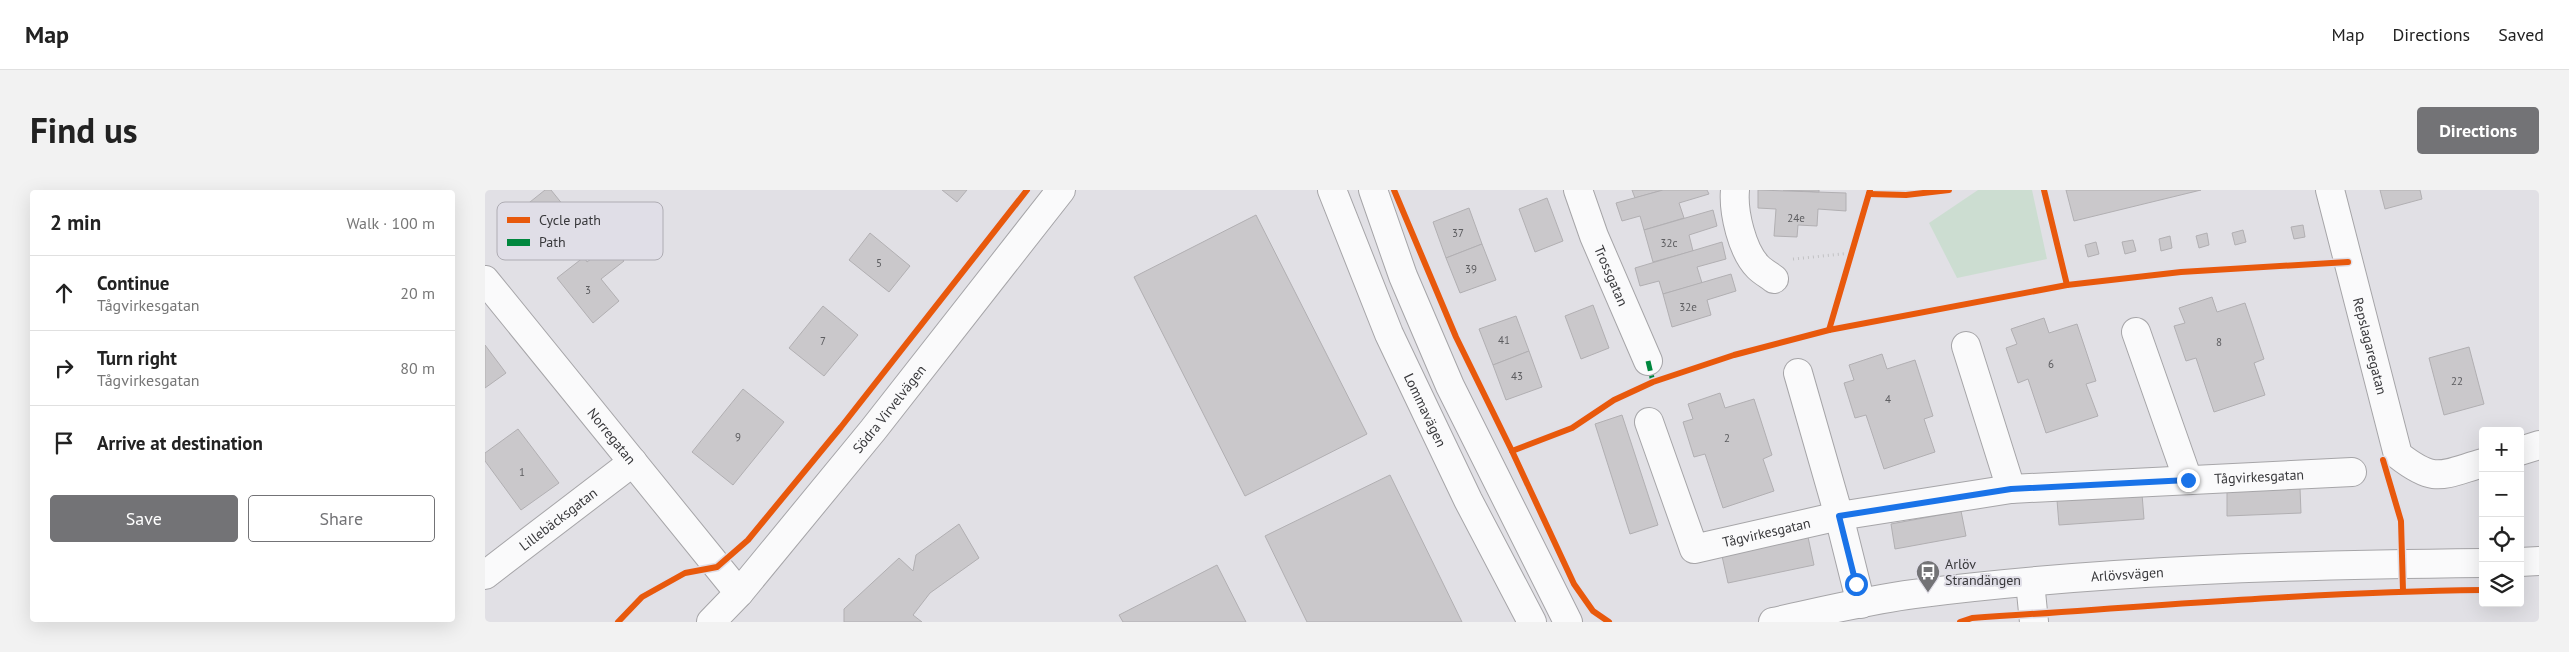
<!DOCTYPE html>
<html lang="en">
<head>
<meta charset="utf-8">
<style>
  body { margin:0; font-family:"PT Sans",sans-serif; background:#f2f2f2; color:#222 }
  .controls { position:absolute; right:15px; bottom:15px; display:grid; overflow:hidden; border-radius:5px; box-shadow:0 5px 20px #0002 }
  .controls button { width:45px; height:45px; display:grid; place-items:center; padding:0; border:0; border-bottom:1px solid #e0e0e0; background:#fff; color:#222; font:25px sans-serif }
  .stop { position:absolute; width:15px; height:15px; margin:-11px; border:4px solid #1a73e8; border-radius:50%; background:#fff }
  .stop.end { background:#1a73e8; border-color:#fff; box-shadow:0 1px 5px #0008 }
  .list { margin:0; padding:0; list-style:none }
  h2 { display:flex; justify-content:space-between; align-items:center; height:65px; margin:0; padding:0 20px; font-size:21px }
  h2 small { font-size:16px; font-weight:400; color:#767676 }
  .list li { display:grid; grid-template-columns:32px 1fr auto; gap:15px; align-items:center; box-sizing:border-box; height:75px; padding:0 20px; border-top:1px solid #e0e0e0 }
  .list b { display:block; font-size:19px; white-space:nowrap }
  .list p { margin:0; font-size:16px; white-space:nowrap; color:#767676 }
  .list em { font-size:16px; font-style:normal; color:#767676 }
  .actions { display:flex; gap:10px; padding:15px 20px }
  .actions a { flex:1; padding:11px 0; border:1px solid #737376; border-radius:5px; text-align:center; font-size:18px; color:#737376 }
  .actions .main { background:#737376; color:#fff }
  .icon { flex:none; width:28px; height:28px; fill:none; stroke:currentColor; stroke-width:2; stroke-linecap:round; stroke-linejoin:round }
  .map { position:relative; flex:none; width:2054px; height:432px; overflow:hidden; border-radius:5px }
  header { display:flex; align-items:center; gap:30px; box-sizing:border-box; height:70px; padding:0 25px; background:#fff; border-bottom:1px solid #e0e0e0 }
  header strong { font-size:24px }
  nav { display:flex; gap:28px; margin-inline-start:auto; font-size:18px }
  .intro { display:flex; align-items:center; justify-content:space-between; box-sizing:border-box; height:120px; padding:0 30px }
  h1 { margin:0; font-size:35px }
  .button { padding:12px 22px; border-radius:5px; background:#737376; color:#fff; font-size:18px; font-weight:700 }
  main { display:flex; gap:30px; padding:0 30px }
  aside { flex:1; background:#fff; border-radius:5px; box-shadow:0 5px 20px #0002 }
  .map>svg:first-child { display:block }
  .green { fill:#ccddd1 }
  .building { fill:#cac8cb; stroke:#b1afb2 }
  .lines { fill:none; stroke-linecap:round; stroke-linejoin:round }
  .minor-casing { stroke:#a6a5a8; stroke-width:30 }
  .path { stroke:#c2c2c4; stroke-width:3; stroke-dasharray:1 4; stroke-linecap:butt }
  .minor { stroke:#fafafb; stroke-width:28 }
  .quiet { stroke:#00873e; stroke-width:5; stroke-dasharray:10 5; stroke-linecap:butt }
  .cycleway-casing { stroke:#e0dee7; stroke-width:9 }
  .cycleway { stroke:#e8590c; stroke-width:6 }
  .route { stroke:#1a73e8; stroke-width:6 }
  .labels { text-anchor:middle; stroke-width:4; stroke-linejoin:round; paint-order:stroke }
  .number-label { font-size:11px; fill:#5c5c5f }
  .street-label { font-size:14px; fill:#38383b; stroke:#e0dee7 }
  .poi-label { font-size:14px; fill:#38383b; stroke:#e0dee7; text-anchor:start }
  .key { fill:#e0dee7; stroke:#aeacb3; stroke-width:1 }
  .key-label { font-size:14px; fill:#38383b }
</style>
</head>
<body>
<header>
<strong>Map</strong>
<nav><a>Map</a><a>Directions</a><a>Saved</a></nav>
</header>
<div class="intro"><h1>Find us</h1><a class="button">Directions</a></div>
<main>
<aside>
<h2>2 min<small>Walk · 100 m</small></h2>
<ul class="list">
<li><svg class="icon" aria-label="ahead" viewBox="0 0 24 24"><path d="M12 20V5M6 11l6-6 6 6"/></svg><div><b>Continue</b><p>Tågvirkesgatan</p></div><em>20 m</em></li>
<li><svg class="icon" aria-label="right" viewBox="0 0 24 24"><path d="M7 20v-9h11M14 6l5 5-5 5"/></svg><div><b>Turn right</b><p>Tågvirkesgatan</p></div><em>80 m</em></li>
<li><svg class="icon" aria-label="arrive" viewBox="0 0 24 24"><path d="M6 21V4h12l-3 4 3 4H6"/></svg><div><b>Arrive at destination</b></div></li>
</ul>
<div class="actions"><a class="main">Save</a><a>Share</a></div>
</aside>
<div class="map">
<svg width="2054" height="432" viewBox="0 0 2054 432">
  <rect width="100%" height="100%" fill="#e1e0e5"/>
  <!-- green -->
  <polygon class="green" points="1493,0 1547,0 1562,69 1472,88 1444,33"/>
  <!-- building -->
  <g class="building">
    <polygon points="60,0 66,0 87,26 48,57 25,28"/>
    <polygon points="457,0 482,0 472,12"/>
    <polygon points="1147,0 1178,0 1150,8"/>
    <polygon points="1178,0 1222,0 1224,4 1194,13 1199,28 1159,40 1155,26 1137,31 1131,13"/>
    <polygon points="1273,0 1361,3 1361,21 1333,19 1332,36 1313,35 1312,47 1289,46 1291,19 1273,18"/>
    <polygon points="1298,0 1334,0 1334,2"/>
    <polygon points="1581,0 1716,0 1589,31"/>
    <polygon points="1895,0 1935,0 1937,9 1900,19"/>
    <polygon points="1062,8 1078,51 1050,62 1034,19"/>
    <polygon points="984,18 997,54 961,68 948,32"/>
    <polygon points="1228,20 1232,36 1204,45 1208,61 1168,72 1159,40"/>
    <polygon points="771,25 882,244 760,306 649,87"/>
    <polygon points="1818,35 1820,47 1809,49 1806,37"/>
    <polygon points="1758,40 1761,52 1750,55 1747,43"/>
    <polygon points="385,43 425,76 404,102 364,70"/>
    <polygon points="1722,43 1724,55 1714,58 1711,46"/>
    <polygon points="1685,46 1687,58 1676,61 1674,49"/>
    <polygon points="1648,50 1651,61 1640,64 1637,52"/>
    <polygon points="1237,52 1241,69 1212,77 1217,93 1178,104 1174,91 1155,96 1150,78"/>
    <polygon points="1611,52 1614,64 1603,67 1600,55"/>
    <polygon points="125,54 139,71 116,89 134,111 108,133 72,88 99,67 102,72"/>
    <polygon points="997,54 1011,90 975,103 961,68"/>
    <polygon points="1246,84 1251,101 1222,110 1226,125 1187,137 1178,104"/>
    <polygon points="1727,107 1732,122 1760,113 1779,169 1769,173 1780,205 1729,222 1711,168 1701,171 1689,136 1700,133 1694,118"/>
    <polygon points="1108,115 1124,158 1096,169 1080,126"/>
    <polygon points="338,116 373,145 339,186 304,158"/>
    <polygon points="1031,126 1044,161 1008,175 994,139"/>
    <polygon points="1559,128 1564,143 1592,134 1611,191 1601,194 1613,226 1561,243 1543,189 1533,193 1521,158 1532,154 1526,139"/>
    <polygon points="0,155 21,183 0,198"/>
    <polygon points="1984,157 1999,214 1959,225 1944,168"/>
    <polygon points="1044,161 1057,197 1021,210 1008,175"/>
    <polygon points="1397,164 1402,179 1430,170 1448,226 1439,229 1450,262 1399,279 1381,225 1370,228 1359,193 1369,190 1364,175"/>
    <polygon points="258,199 299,232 248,295 207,262"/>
    <polygon points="1235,203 1240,218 1269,209 1287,265 1278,269 1289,301 1238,318 1220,264 1209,267 1198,232 1208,229 1203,214"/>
    <polygon points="1137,225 1173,335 1145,344 1110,234"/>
    <polygon points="33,239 74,293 36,320 0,271 0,263"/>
    <polygon points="905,285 977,432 822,432 780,346"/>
    <polygon points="1815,298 1816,323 1742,326 1742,300"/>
    <polygon points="1657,304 1659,329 1574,335 1572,310"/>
    <polygon points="1476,321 1481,346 1410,359 1406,334"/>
    <polygon points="474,334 494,368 445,403 428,425 437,432 359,432 359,419 414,368 428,381 431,365"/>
    <polygon points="1323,347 1329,375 1243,393 1237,366"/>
    <polygon points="732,375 761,432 638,432 634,425"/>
  </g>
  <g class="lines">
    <!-- minor casing -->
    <g class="minor-casing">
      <g id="minor">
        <path id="s1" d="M 847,0 L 904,144 L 983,310 L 1047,432"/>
        <polyline points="888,0 918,86 965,196 1083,432"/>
        <path id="s2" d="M 1093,0 L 1109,46 L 1163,171"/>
        <path d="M 1250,0 C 1248,22 1257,61 1273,77 C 1278,82 1284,85 1289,89"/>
        <path id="s3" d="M 1845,0 L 1913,265 C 1950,294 1956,285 1998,273"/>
        <path id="s4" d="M 0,90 L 254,403"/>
        <polyline points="1651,142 1703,290"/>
        <polyline points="1481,156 1526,299"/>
        <polyline points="1313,183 1354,326 1376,414"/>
        <path id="s5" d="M 1164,232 L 1209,359 L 1354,326 L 1526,299 L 1867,282"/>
        <polyline points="2035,261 2054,255"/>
        <polyline points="2035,372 2054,371"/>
        <path id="s6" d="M 0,385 L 148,272"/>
        <polyline points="1545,392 1549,432"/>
        <path id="s7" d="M 226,432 L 254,403 L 388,240 L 576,0"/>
        <path id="s8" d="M 1288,432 C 1335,422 1382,410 1429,404 C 1618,380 1808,375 1998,373"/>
      </g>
    </g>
    <!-- path -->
    <polyline class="path" points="1308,69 1367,63"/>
    <!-- minor -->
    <use href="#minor" class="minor"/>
    <!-- quiet -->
    <polyline class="quiet" points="1163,171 1168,192"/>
    <!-- cycleway casing -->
    <g class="cycleway-casing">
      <g id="cycleway">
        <polyline points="909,0 971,147 1027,261 1089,394 1108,421 1124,432"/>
        <polyline points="1559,0 1582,95"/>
        <polyline points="1384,4 1421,5 1464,0"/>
        <polyline points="1344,140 1385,0"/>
        <polyline points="1027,261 1087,238 1129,210 1168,192 1249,165 1344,140 1582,95 1696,82 1863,72"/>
        <polyline points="1898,270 1916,331 1918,401"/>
        <polyline points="133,432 157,407 200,383 232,377 263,350 356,237 542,0"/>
        <path d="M 1475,432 L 1487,428 C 1658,417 1827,402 1998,400"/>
      </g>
    </g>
    <!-- cycleway -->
    <use href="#cycleway" class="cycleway"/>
  </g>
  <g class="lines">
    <!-- route -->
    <polyline class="route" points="1371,394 1354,326 1526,299 1703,290"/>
  </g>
  <!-- icons -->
  <defs>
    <g id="bus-pin" transform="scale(1.25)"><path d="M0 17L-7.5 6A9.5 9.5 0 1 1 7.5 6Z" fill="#737376" stroke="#e0dee7"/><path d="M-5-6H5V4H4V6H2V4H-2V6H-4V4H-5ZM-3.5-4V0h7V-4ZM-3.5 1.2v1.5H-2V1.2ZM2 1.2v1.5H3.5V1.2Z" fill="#fff"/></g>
  </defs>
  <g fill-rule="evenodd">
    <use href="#bus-pin" x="1443" y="382"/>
  </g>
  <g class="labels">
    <!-- number labels -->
    <g class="number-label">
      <text x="1311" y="32">24e</text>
      <text x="973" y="47">37</text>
      <text x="1184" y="57">32c</text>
      <text x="394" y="77">5</text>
      <text x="986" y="83">39</text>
      <text x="103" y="104">3</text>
      <text x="1203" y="121">32e</text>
      <text x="1019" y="154">41</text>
      <text x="338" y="155">7</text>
      <text x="1734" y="156">8</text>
      <text x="1566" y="178">6</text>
      <text x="1032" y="190">43</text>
      <text x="1972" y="195">22</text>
      <text x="1403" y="213">4</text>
      <text x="253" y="251">9</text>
      <text x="1242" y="252">2</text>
      <text x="37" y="286">1</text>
    </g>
    <!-- street labels -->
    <g class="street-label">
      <text dy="5" stroke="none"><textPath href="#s2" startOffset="92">Trossgatan</textPath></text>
      <text dy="5" stroke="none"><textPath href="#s3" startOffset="161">Repslagaregatan</textPath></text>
      <text dy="5" stroke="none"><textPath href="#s7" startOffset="278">Södra Virvelvägen</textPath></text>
      <text dy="5" stroke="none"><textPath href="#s1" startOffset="239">Lommavägen</textPath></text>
      <text dy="5" stroke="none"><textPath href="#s4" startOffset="201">Norregatan</textPath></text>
      <text dy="5" stroke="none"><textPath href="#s5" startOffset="706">Tågvirkesgatan</textPath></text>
      <text dy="5" stroke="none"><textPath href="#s6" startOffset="92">Lillebäcksgatan</textPath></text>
      <text dy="5" stroke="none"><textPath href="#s5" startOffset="209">Tågvirkesgatan</textPath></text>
      <text dy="5" stroke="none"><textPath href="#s8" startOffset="358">Arlövsvägen</textPath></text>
    </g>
    <!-- poi labels -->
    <g class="poi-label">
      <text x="1460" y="379">Arlöv<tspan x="1460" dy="16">Strandängen</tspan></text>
    </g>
  </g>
  <!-- legend -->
  <rect x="12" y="12" width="166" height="58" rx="8" class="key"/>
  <rect x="22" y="27" width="23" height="6" fill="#e8590c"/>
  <rect x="22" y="49" width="23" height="7" fill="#00873e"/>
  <g class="key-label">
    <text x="54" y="35">Cycle path</text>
    <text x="54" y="57">Path</text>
  </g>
</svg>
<div class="controls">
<button>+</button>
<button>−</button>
<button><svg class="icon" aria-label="locate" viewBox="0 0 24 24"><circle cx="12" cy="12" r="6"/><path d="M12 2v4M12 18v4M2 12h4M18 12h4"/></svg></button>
<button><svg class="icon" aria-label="layers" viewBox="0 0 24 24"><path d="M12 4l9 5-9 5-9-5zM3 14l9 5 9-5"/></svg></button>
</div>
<div class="stop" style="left:1371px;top:394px"></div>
<div class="stop end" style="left:1703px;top:290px"></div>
</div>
</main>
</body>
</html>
